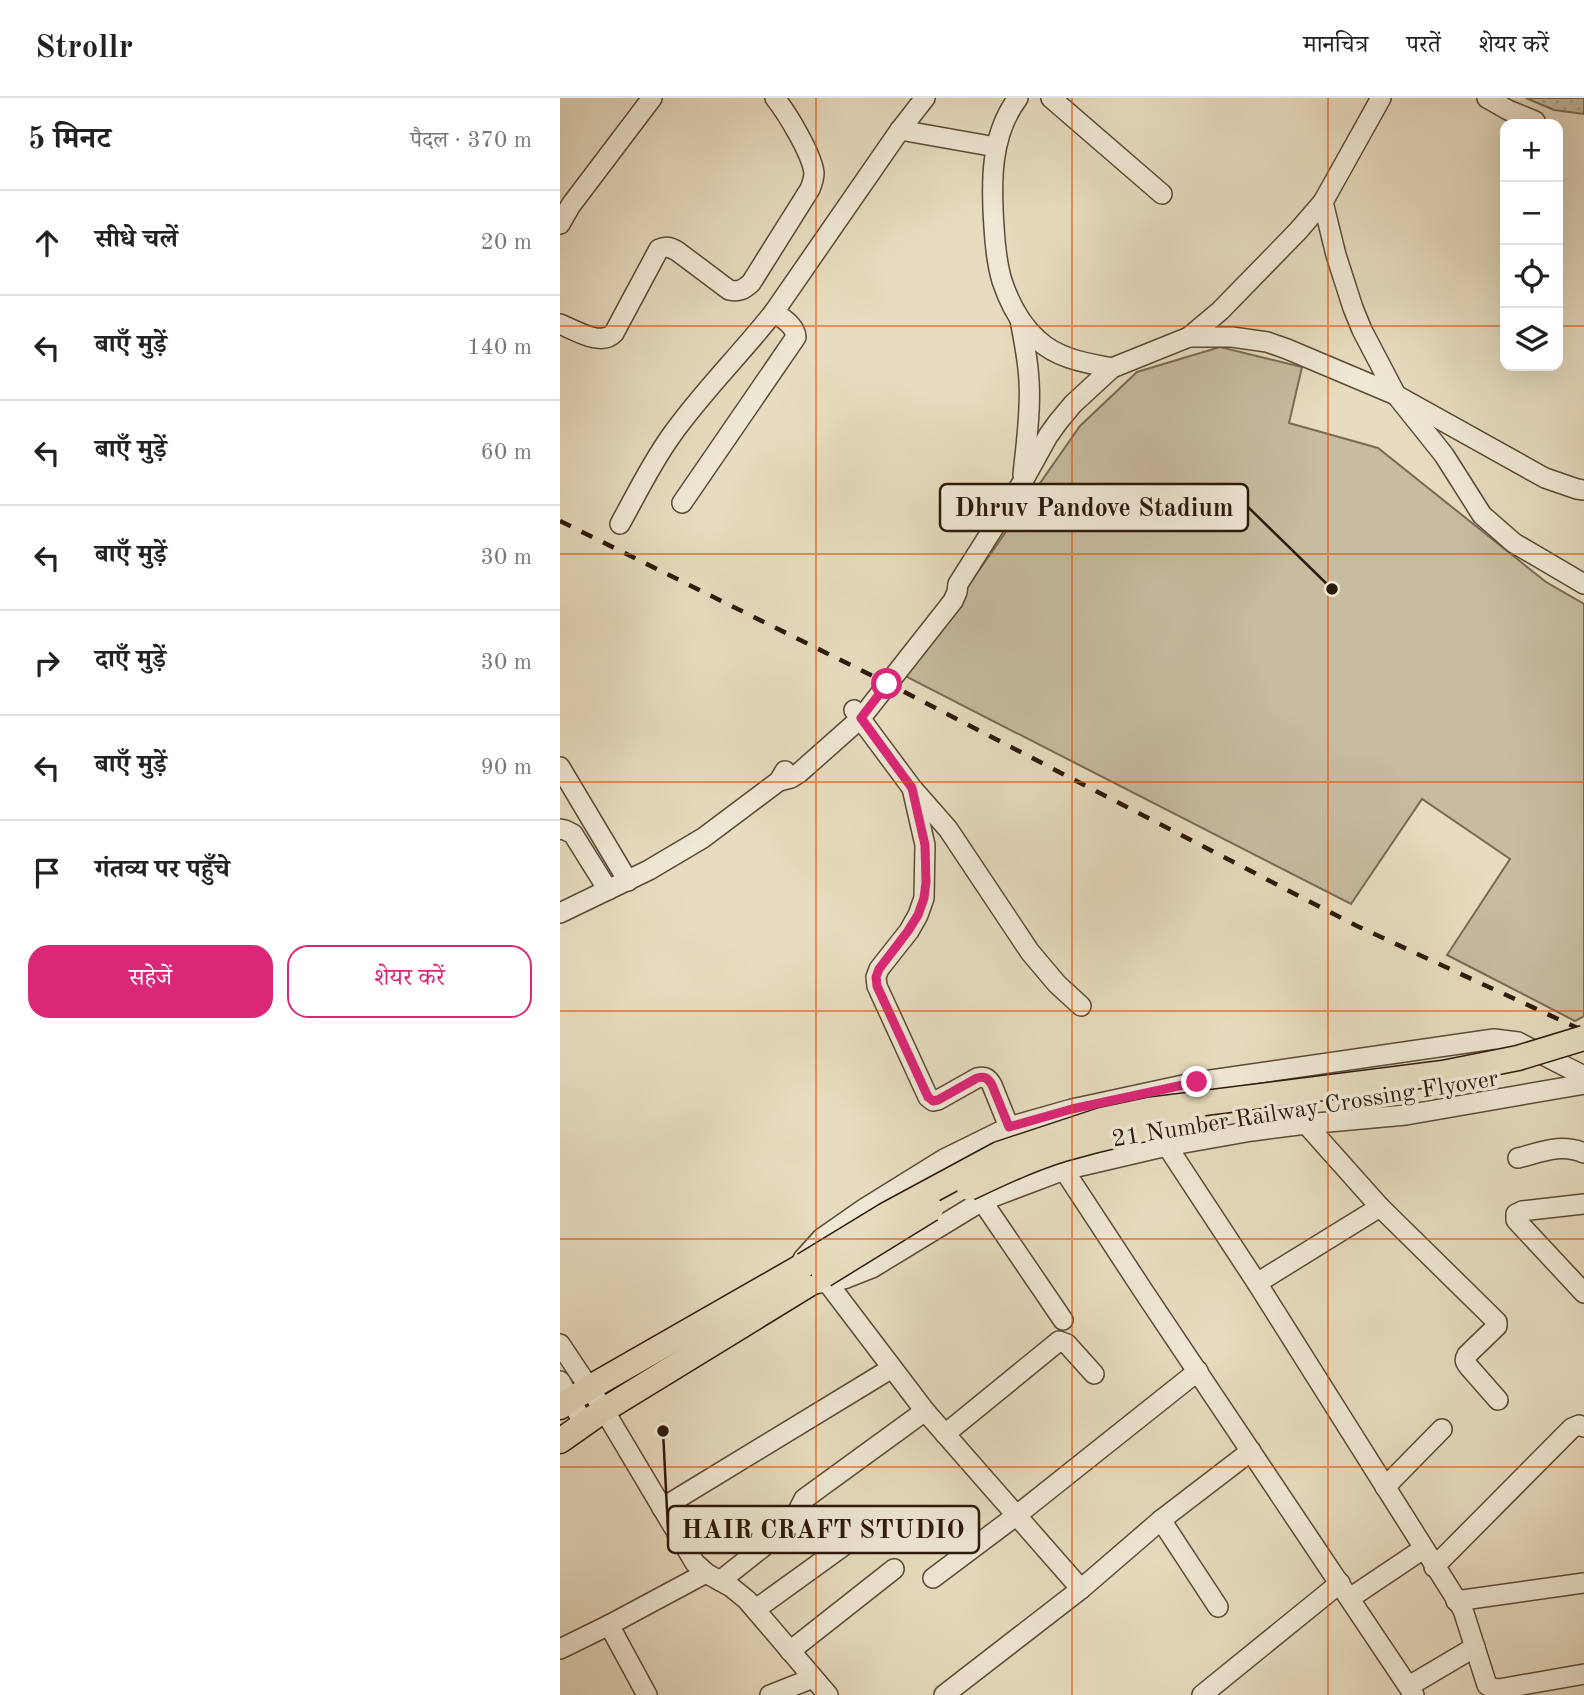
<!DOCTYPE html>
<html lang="hi">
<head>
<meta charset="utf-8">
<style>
  body { margin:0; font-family:"Old Standard TT","Noto Serif Devanagari",serif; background:#f6f6f6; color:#222 }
  .controls { position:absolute; right:21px; top:21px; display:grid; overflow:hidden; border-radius:14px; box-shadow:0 7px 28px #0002 }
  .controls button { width:63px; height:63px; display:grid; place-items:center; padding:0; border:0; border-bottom:2px solid #e0e0e0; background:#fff; color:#222; font:35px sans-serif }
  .stop { position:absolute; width:21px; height:21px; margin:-16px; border:5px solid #db2777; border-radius:50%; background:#fff }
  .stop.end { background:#db2777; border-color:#fff; box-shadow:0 2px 7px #0008 }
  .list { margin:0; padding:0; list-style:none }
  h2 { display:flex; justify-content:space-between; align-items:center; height:91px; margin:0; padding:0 28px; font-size:30px }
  h2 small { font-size:23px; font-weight:400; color:#767676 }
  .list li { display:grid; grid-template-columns:46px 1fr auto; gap:21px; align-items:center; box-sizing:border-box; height:105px; padding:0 28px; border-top:2px solid #e0e0e0 }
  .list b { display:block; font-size:26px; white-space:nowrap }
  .list em { font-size:23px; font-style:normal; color:#767676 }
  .actions { display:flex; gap:14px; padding:21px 28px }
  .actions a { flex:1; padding:16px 0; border:2px solid #db2777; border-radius:21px; text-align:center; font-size:24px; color:#db2777 }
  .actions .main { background:#db2777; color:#fff }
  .icon { flex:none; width:38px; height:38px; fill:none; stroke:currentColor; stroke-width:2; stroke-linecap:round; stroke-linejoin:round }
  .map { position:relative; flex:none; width:1024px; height:1597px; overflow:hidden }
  header { display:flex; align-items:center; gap:42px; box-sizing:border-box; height:98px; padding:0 35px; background:#fff; border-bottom:2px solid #e0e0e0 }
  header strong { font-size:33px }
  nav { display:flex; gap:38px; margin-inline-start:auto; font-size:24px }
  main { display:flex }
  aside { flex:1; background:#fff }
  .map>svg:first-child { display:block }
  .grass { fill:#c7bba0; stroke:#7a6a55; stroke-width:2 }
  .park { fill:url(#park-dots); stroke:#7a6a55; stroke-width:2 }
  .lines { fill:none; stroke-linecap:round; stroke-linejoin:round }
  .minor-casing { stroke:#5b4a37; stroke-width:22 }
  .major-casing { stroke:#2c190a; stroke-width:27 }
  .minor { stroke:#efe8d5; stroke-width:19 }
  .major { stroke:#e7dcbf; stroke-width:24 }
  .rail { stroke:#2c190a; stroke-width:4.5; stroke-dasharray:12 12; stroke-linecap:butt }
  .major-bridge-casing { stroke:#2c190a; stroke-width:27; stroke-linecap:butt }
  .major-bridge { stroke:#e7dcbf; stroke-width:24 }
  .route { stroke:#db2777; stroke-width:9 }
  .grid { fill:none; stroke:#d5530c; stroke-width:2; stroke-opacity:0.55 }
  .labels { text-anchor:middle; stroke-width:7; stroke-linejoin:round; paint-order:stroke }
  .street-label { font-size:24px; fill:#2c190a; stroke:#efe8d5 }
  .leader { fill:none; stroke:#2c190a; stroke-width:2.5 }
  .callout-dot { fill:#2c190a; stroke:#efe8d5; stroke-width:2.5 }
  .callout { fill:#efe8d5; stroke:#2c190a; stroke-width:2.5 }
  .callout-label { font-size:26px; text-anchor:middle; font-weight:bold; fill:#2c190a }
</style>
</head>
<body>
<header>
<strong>Strollr</strong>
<nav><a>मानचित्र</a><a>परतें</a><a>शेयर करें</a></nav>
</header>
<main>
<aside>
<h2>5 मिनट<small>पैदल · 370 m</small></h2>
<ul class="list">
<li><svg class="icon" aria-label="ahead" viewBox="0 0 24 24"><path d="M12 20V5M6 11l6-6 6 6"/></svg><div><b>सीधे चलें</b></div><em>20 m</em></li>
<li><svg class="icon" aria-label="left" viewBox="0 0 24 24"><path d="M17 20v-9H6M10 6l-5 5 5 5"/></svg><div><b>बाएँ मुड़ें</b></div><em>140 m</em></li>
<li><svg class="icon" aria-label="left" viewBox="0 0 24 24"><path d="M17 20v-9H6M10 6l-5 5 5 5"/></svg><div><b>बाएँ मुड़ें</b></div><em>60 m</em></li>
<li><svg class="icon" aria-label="left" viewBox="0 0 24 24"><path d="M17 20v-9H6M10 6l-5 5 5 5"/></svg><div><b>बाएँ मुड़ें</b></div><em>30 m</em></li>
<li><svg class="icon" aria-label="right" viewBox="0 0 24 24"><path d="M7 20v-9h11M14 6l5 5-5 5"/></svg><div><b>दाएँ मुड़ें</b></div><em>30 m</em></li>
<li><svg class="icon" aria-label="left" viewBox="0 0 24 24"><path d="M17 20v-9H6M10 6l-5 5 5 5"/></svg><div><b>बाएँ मुड़ें</b></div><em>90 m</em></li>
<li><svg class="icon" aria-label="arrive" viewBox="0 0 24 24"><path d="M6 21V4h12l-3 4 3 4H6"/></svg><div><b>गंतव्य पर पहुँचे</b></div></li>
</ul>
<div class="actions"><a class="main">सहेजें</a><a>शेयर करें</a></div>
</aside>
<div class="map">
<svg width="1024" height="1597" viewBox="0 0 1024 1597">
  <defs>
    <pattern id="park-dots" width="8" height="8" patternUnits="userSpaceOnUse" patternTransform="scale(1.75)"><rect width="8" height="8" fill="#c7bba0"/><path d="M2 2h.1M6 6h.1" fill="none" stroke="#aba088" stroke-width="1.8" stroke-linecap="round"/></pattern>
  </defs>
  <rect width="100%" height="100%" fill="#e7dcbf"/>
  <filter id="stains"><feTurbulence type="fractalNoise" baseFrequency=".00286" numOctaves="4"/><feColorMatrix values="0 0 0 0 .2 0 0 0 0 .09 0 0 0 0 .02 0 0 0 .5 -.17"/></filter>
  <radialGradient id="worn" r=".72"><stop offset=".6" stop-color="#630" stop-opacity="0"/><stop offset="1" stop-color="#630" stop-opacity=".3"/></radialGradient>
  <!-- grass -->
  <polygon class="grass" points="660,249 742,269 729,325 818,350 986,484 1024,506 1024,918 1015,923 887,857 950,761 862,701 791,806 345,578 520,328 577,274"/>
  <!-- park -->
  <polygon class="park" points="966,0 1024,0 1024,16 994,12"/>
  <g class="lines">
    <!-- minor casing -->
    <g class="minor-casing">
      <g id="minor">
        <path d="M 458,0 C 430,37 431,85 434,129 C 435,147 437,166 442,183 C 449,204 461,227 478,242 C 498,261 527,265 552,270"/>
        <polyline points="491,0 602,96"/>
        <polyline points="927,0 948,12 975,23"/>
        <polyline points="340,32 436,49"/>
        <polyline points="763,104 776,157 793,210 802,232 836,297 884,357 922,417 954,445 1024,486"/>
        <polyline points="0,126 11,107 92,0"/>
        <path d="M 460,222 C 464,242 468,262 469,283 C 471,314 466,346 463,377"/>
        <path d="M 0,226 C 15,232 41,249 54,235 L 99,151 C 106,148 110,149 117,153 L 169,192 C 179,194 183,192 191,185 L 250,91 C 252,86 254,81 254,75 C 252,56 227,15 215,0"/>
        <polyline points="629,239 672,239 707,244 727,251 836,297 985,380 1017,391 1024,392"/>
        <path d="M 122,405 L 236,239 C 235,227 223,221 214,214"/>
        <path d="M 60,426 C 76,397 91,366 111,338 C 142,294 181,256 214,214 L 340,32 L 365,0"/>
        <polyline points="294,612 352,690 388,731 470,854 497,886 521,908"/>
        <polyline points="0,669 68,783"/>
        <polyline points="219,683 231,680 239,675 301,620 393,503 397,494 398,486 462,385 488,338 498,324 513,306 552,270 629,239 660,213 738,133 763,104 821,0"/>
        <path d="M 352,690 L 365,747 L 364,800 L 358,817 L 349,833 L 319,871 L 316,879 L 317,888 L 368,999 L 373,1003 L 378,1002 L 417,980 C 425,978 428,980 432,987 L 449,1029"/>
        <polyline points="0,731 5,732 13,736 48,792"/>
        <polyline points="0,815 89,772 143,740 219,683 225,673"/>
        <path d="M 746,1026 L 820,1109 L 937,1224 L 937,1228 L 907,1257 C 904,1262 905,1264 909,1269 L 938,1302"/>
        <polyline points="607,1048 697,1185 903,1512 927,1587 932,1590 939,1591 1024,1576"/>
        <path d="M 958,1060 C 982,1054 1001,1045 1024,1055"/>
        <polyline points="504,1072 584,1194 854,1597"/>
        <polyline points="422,1103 503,1222"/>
        <polyline points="1024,1106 962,1113 956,1116 956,1122 1024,1195"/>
        <polyline points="243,1161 262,1140 305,1110 384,1061 449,1029 512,1011 637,984 934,941 958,944 1024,978"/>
        <polyline points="267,1184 365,1313 521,1491"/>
        <polyline points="697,1185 820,1109"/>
        <polyline points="255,1186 284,1181 312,1170 422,1103 504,1072 607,1048 692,1033 746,1026 846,1017 1024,986"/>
        <polyline points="0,1246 44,1312 135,1465 146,1475 171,1489 187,1502 268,1597"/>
        <polyline points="0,1283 24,1326"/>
        <polyline points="385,1336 499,1243 507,1246 534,1276"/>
        <polyline points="825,1389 882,1331"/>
        <polyline points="102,1410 332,1270"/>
        <polyline points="601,1422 658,1509"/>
        <polyline points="874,1469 1012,1330 1019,1327 1024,1329"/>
        <polyline points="373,1480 457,1417 638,1273"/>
        <polyline points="160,1483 203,1449 214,1433 234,1421 244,1401 365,1313"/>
        <polyline points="790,1500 863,1451"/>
        <polyline points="896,1503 1024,1485"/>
        <polyline points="196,1511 322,1420"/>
        <polyline points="49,1527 87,1597"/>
        <polyline points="0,1551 49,1527 146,1475"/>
        <polyline points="230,1553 334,1471"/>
        <polyline points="849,1588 915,1549"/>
        <polyline points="210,1597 253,1580"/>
        <polyline points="384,1597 521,1491 601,1422 691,1353"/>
        <polyline points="642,1597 780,1485"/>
      </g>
    </g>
    <!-- major casing -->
    <g class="major-casing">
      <g id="major">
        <polyline points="0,1309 29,1290 244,1167"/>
        <polyline points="0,1343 44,1312 264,1177"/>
      </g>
    </g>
    <!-- minor -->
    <use href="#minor" class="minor"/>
    <!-- major -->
    <use href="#major" class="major"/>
    <!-- rail -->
    <polyline class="rail" points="0,423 331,587 797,828 1024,933"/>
    <!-- major-bridge casing -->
    <g class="major-bridge-casing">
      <g id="major-bridge">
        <path d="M 409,1090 C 439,1076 470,1061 503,1051 C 546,1039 590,1029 634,1022"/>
        <polyline points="244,1167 326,1117 439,1056 542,1022 589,1012 883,975 958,960 1024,940"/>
        <polyline points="264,1177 371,1111"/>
      </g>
    </g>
    <!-- major-bridge -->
    <use href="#major-bridge" class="major-bridge"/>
  </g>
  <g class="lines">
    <!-- route -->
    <path class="route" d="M 327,586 L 301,620 L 352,690 L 365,747 L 366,784 L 364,800 L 358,817 L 348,833 L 319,871 L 316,879 L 317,888 L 368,999 L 373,1003 L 378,1002 L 417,980 C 425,978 428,980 432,987 L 449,1029 L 512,1011 L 637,984"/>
  </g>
  <!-- grid -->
  <path class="grid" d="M 256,0 L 256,1597M 512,0 L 512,1597M 768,0 L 768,1597M 0,228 L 945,228M 998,228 L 1024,228M 0,456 L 1024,456M 0,684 L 1024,684M 0,913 L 1024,913M 0,1141 L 1024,1141M 0,1369 L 1024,1369"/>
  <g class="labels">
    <!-- street labels -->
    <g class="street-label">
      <text transform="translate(745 1010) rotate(-9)" y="8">21 Number Railway Crossing Flyover</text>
    </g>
  </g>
  <!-- callouts -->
  <path class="leader" d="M772 491L688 409M103 1333L108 1431"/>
  <g class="callout-dot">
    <circle cx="772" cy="491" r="7"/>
    <circle cx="103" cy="1333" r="7"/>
  </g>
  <g class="callout">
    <rect x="380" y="386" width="308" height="47" rx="7"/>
    <rect x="108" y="1408" width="311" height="47" rx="7"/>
  </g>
  <g class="callout-label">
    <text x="534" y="418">Dhruv Pandove Stadium</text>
    <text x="263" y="1440">HAIR CRAFT STUDIO</text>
  </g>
  <rect width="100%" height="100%" filter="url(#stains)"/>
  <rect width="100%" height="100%" fill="url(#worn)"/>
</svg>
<div class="controls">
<button>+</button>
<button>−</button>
<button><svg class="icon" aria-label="locate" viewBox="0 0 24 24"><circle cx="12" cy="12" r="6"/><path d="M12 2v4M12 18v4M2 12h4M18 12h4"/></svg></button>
<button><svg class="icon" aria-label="layers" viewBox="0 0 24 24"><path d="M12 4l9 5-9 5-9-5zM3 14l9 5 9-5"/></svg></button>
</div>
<div class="stop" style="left:327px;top:586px"></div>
<div class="stop end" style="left:637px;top:984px"></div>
</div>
</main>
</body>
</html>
